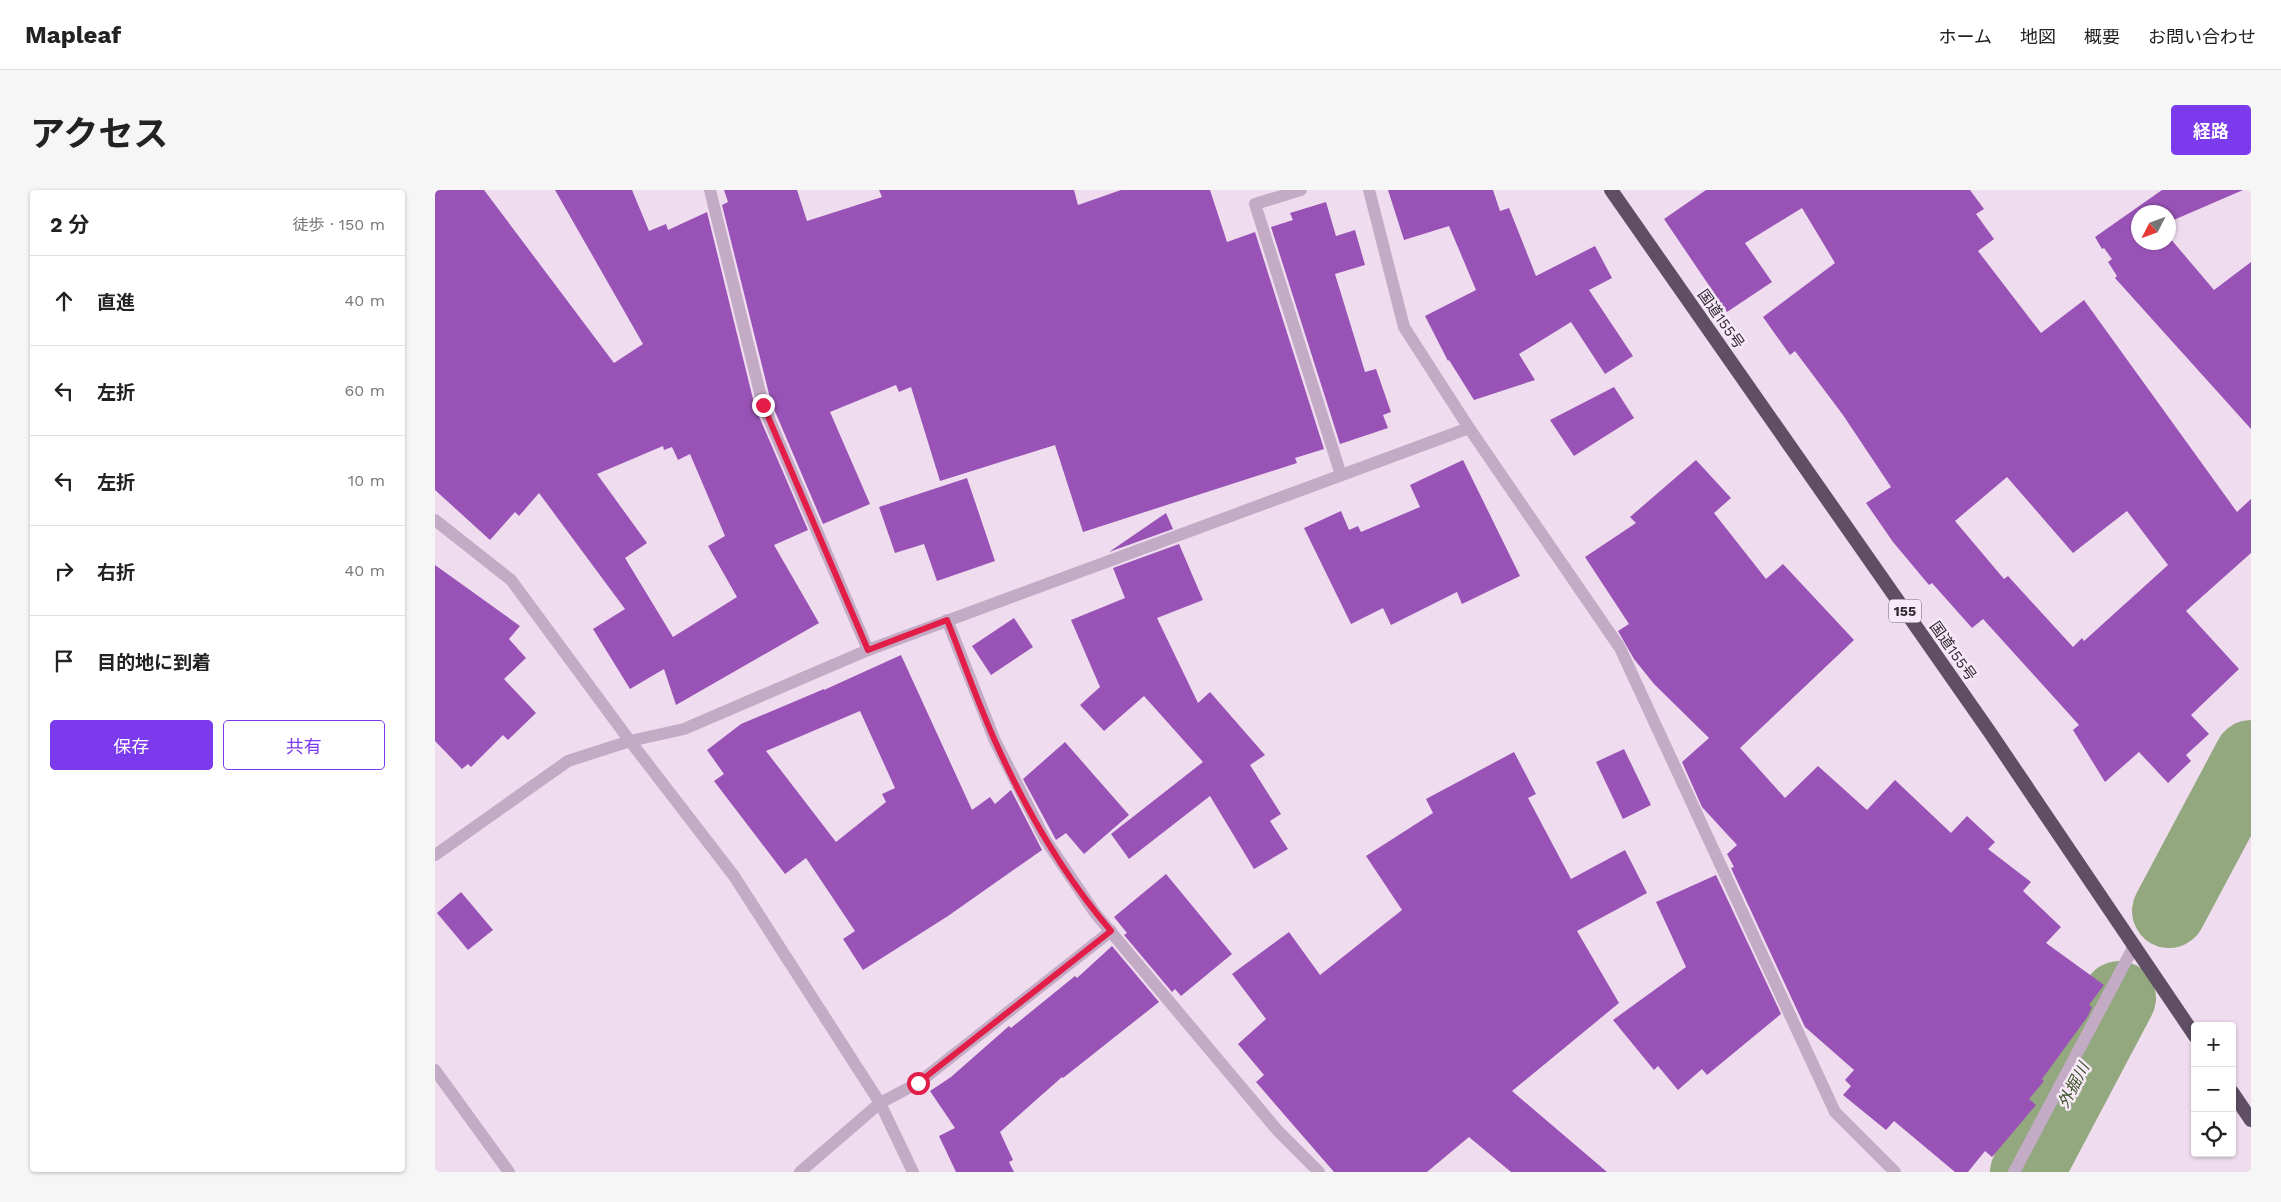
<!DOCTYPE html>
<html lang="ja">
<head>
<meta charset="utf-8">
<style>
  body { margin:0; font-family:"Work Sans","Noto Sans JP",sans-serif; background:#f6f6f6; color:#222 }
  .controls { position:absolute; right:15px; bottom:15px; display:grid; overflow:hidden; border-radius:5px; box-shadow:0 1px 4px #0004 }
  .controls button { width:45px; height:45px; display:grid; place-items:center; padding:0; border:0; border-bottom:1px solid #e0e0e0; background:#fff; color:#222; font:25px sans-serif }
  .compass { position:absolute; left:1696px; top:15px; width:45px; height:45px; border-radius:50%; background:#fff; box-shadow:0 1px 4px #0004; rotate:228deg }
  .stop { position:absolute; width:15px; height:15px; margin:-11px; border:4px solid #e11d48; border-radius:50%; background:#fff }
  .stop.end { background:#e11d48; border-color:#fff; box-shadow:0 1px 5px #0008 }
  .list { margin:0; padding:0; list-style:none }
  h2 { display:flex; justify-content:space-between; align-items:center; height:65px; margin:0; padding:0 20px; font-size:21px }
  h2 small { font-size:16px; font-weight:400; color:#767676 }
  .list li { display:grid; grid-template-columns:32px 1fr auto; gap:15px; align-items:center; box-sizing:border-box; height:90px; padding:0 20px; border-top:1px solid #e0e0e0 }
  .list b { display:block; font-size:19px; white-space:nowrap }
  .list em { font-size:16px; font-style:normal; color:#767676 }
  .actions { display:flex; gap:10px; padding:15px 20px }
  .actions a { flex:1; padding:11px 0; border:1px solid #7c3aed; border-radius:5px; text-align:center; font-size:18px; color:#7c3aed }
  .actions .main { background:#7c3aed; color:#fff }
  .icon { flex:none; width:28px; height:28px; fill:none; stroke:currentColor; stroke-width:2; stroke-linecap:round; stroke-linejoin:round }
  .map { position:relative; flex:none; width:1816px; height:982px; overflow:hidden; border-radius:5px }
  header { display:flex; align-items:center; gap:30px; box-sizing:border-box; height:70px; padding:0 25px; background:#fff; border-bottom:1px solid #e0e0e0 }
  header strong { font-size:24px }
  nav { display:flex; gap:28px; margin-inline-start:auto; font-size:18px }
  .intro { display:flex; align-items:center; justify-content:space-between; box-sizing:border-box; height:120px; padding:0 30px }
  h1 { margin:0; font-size:35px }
  .button { padding:12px 22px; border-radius:5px; background:#7c3aed; color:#fff; font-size:18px; font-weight:700 }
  main { display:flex; gap:30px; padding:0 30px }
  aside { flex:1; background:#fff; border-radius:5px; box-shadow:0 1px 4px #0004 }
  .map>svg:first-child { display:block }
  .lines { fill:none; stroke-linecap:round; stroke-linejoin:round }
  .river { stroke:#94a87f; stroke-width:74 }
  .building { fill:#9953b6; fill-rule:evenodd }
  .minor { stroke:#c3aac5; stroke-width:12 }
  .tertiary { stroke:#c3aac5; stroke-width:12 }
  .trunk { stroke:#5f4e64; stroke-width:14 }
  .route { stroke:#e11d48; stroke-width:6 }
  .labels { text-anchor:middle; stroke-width:5; stroke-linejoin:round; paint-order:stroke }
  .shield { fill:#f7e9f7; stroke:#6c636e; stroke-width:1 }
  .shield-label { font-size:14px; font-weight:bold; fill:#312934 }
  .street-label { font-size:15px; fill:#312934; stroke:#f7e9f7 }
  .water-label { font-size:16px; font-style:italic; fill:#385024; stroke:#f7e9f7 }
</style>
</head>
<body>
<header>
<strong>Mapleaf</strong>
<nav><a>ホーム</a><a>地図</a><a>概要</a><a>お問い合わせ</a></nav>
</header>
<div class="intro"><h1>アクセス</h1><a class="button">経路</a></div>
<main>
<aside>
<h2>2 分<small>徒歩 · 150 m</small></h2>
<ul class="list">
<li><svg class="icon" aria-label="ahead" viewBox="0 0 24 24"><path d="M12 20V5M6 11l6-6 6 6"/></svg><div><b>直進</b></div><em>40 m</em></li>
<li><svg class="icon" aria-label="left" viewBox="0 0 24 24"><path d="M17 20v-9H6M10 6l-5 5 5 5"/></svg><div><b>左折</b></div><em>60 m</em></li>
<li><svg class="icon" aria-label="left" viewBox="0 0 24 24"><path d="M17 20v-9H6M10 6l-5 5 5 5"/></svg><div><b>左折</b></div><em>10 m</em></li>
<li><svg class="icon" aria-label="right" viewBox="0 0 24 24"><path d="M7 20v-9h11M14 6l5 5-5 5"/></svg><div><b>右折</b></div><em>40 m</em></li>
<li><svg class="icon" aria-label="arrive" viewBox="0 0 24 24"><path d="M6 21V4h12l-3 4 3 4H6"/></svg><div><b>目的地に到着</b></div></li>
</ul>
<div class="actions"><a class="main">保存</a><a>共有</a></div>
</aside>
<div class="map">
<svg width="1816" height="982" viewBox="0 0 1816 982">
  <rect width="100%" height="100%" fill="#efddef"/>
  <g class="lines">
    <!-- river -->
    <g class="river">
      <polyline points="1734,721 1816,567"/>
      <polyline points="1592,982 1684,808"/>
    </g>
  </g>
  <!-- building -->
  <g class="building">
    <path d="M 0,0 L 49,0 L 179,173 L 208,154 L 120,0 L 197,0 L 214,41 L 231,34 L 233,40 L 272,22 L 320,217 L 373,340 L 339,355 L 384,433 L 241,515 L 229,479 L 195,499 L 158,439 L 190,419 L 104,303 L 84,326 L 80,322 L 55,350 L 0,300 ZM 228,256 L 229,260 L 237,257 L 243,270 L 255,264 L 290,346 L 273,356 L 302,407 L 238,447 L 190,368 L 212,353 L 162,284 Z"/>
    <polygon points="289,0 362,0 372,31 447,7 444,0 639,0 643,15 686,0 775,0 792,52 820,42 889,259 860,268 862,273 648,342 620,255 505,291 476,197 464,202 461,195 395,222 435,314 388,334 336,212 287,15 293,12"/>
    <polygon points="953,0 1058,0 1065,21 1074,18 1101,86 1160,56 1177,88 1154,100 1198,166 1170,184 1136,132 1084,164 1100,190 1039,210 1014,170 1013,171 990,126 1041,100 1014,36 969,50"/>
    <path d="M 1271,0 L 1535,0 L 1549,19 L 1541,24 L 1559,49 L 1543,61 L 1606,143 L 1649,110 L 1802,322 L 1816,309 L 1816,363 L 1751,421 L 1804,479 L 1756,525 L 1774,544 L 1751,565 L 1756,571 L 1733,593 L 1704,562 L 1670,592 L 1638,540 L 1644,535 L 1548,429 L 1537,438 L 1497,393 L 1494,395 L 1458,352 L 1431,313 L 1456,297 L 1408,225 L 1360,161 L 1355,165 L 1328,127 L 1400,73 L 1367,18 L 1310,53 L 1337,92 L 1292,122 L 1229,29 ZM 1572,287 L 1638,363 L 1692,321 L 1733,375 L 1649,451 L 1647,448 L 1638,457 L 1573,386 L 1569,389 L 1520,331 Z"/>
    <polygon points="1727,0 1808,0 1734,32 1734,22 1704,22 1704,52 1734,52 1734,47 1779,100 1816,72 1816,239 1680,88 1682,86 1673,72 1677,69 1669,58 1667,59 1660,47"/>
    <polygon points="891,12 901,46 920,40 930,75 900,84 930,182 941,179 956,222 948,225 953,238 905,254 836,37 858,30 855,23"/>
    <polygon points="1179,197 1199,228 1139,266 1115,230"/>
    <polygon points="1028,270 1085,386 1027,414 1022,402 956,435 948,418 916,434 869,338 906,321 914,340 923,336 926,342 985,317 975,295"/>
    <polygon points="1261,270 1296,308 1279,323 1331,389 1348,374 1419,450 1305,558 1350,608 1383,576 1432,620 1460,590 1516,643 1532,626 1560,652 1553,659 1596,692 1588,701 1626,737 1611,753 1669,795 1654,815 1657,817 1653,826 1607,889 1609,891 1594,909 1601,915 1557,967 1550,961 1533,982 1520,982 1459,931 1451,940 1408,905 1416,896 1410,890 1419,880 1370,837 1296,678 1299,677 1292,664 1302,655 1267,617 1247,572 1274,548 1219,494 1199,469 1183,441 1194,434 1150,367 1201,333 1195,327"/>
    <polygon points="532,288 560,371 502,391 489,354 460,363 444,317"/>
    <polygon points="731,323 738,339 674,362"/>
    <polygon points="744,354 768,410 722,428 763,513 775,502 830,565 815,575 846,624 835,631 853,659 819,679 775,606 694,669 676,644 768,572 709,506 669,541 645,515 665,497 636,430 690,408 678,378"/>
    <polygon points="0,375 85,436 74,449 91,468 69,489 101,523 73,550 68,545 36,577 33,574 27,579 0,551"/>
    <polygon points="579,428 598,457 556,485 537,456"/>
    <path d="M 466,465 L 537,620 L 555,607 L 560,614 L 576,600 L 607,660 L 513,726 L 428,780 L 408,749 L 420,741 L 371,668 L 350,684 L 279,591 L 289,584 L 272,560 L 306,534 L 389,499 L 389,500 ZM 425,521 L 460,598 L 447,604 L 451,612 L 401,652 L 331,561 Z"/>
    <polygon points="630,552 694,625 649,664 631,643 621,650 588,589"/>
    <polygon points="1189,559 1216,615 1188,629 1161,572"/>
    <polygon points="1079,562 1101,604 1093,608 1136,689 1190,660 1212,703 1142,741 1184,813 1077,901 1172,982 1076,982 1034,947 992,982 899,982 821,892 829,885 803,854 831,829 797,784 854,742 885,785 967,720 931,666 998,623 991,609"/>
    <polygon points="731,684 797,764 746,806 740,799 737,802 689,745 692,743 679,727"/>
    <polygon points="1281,685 1346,824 1272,885 1267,879 1243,900 1223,876 1219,880 1178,830 1251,777 1221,712"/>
    <polygon points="26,702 58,740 33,760 2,723"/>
    <polygon points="677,756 724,812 628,888 627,887 565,942 578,970 574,972 579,982 521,982 504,946 520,938 495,901 516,887 574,836 576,838 640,786 642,788"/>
  </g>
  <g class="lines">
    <!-- minor -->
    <g class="minor">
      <polyline points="275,0 328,215 433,460"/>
      <polyline points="866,0 820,14 906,285"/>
      <polyline points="934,0 969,137 1034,238 1185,458 1400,922 1460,982"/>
      <polyline points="0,330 76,390 195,551 249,539 433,460 1034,238"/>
      <polyline points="512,430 560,551 610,649 660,723 843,941 884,982"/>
      <polyline points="0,880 74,982"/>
      <polyline points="365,982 445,913 483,893 676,741"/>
      <polyline points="1579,982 1699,756"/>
    </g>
    <!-- tertiary -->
    <polyline class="tertiary" points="0,665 133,571 195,551 299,686 445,913 478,982"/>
    <!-- trunk -->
    <g class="trunk">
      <polyline points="1176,0 1554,541 1760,846"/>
      <polyline points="1797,902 1816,930"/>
    </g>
  </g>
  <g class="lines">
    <!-- route -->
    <path class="route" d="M 328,215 L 433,460 L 512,430 C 528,470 542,511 560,551 C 590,618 628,685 676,741 L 483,893"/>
  </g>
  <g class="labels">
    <!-- shield labels -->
    <rect class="shield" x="1454" y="409.5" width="32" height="23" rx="4"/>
    <g class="shield-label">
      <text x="1470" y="426">155</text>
    </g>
    <!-- street labels -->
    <g class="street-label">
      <text transform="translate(1286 129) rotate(55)" y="5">国道155号</text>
      <text transform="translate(1518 461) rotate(55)" y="5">国道155号</text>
    </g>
    <!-- water labels -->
    <g class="water-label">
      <text transform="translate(1638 895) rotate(-62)" y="6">外掘川</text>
    </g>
  </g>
</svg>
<div class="controls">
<button>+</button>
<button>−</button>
<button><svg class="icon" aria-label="locate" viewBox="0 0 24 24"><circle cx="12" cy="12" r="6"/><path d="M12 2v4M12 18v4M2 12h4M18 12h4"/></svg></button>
</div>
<svg class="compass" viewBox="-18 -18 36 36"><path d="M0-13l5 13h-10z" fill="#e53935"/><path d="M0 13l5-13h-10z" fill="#767676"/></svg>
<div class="stop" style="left:483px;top:893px"></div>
<div class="stop end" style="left:328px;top:215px"></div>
</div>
</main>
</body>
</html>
